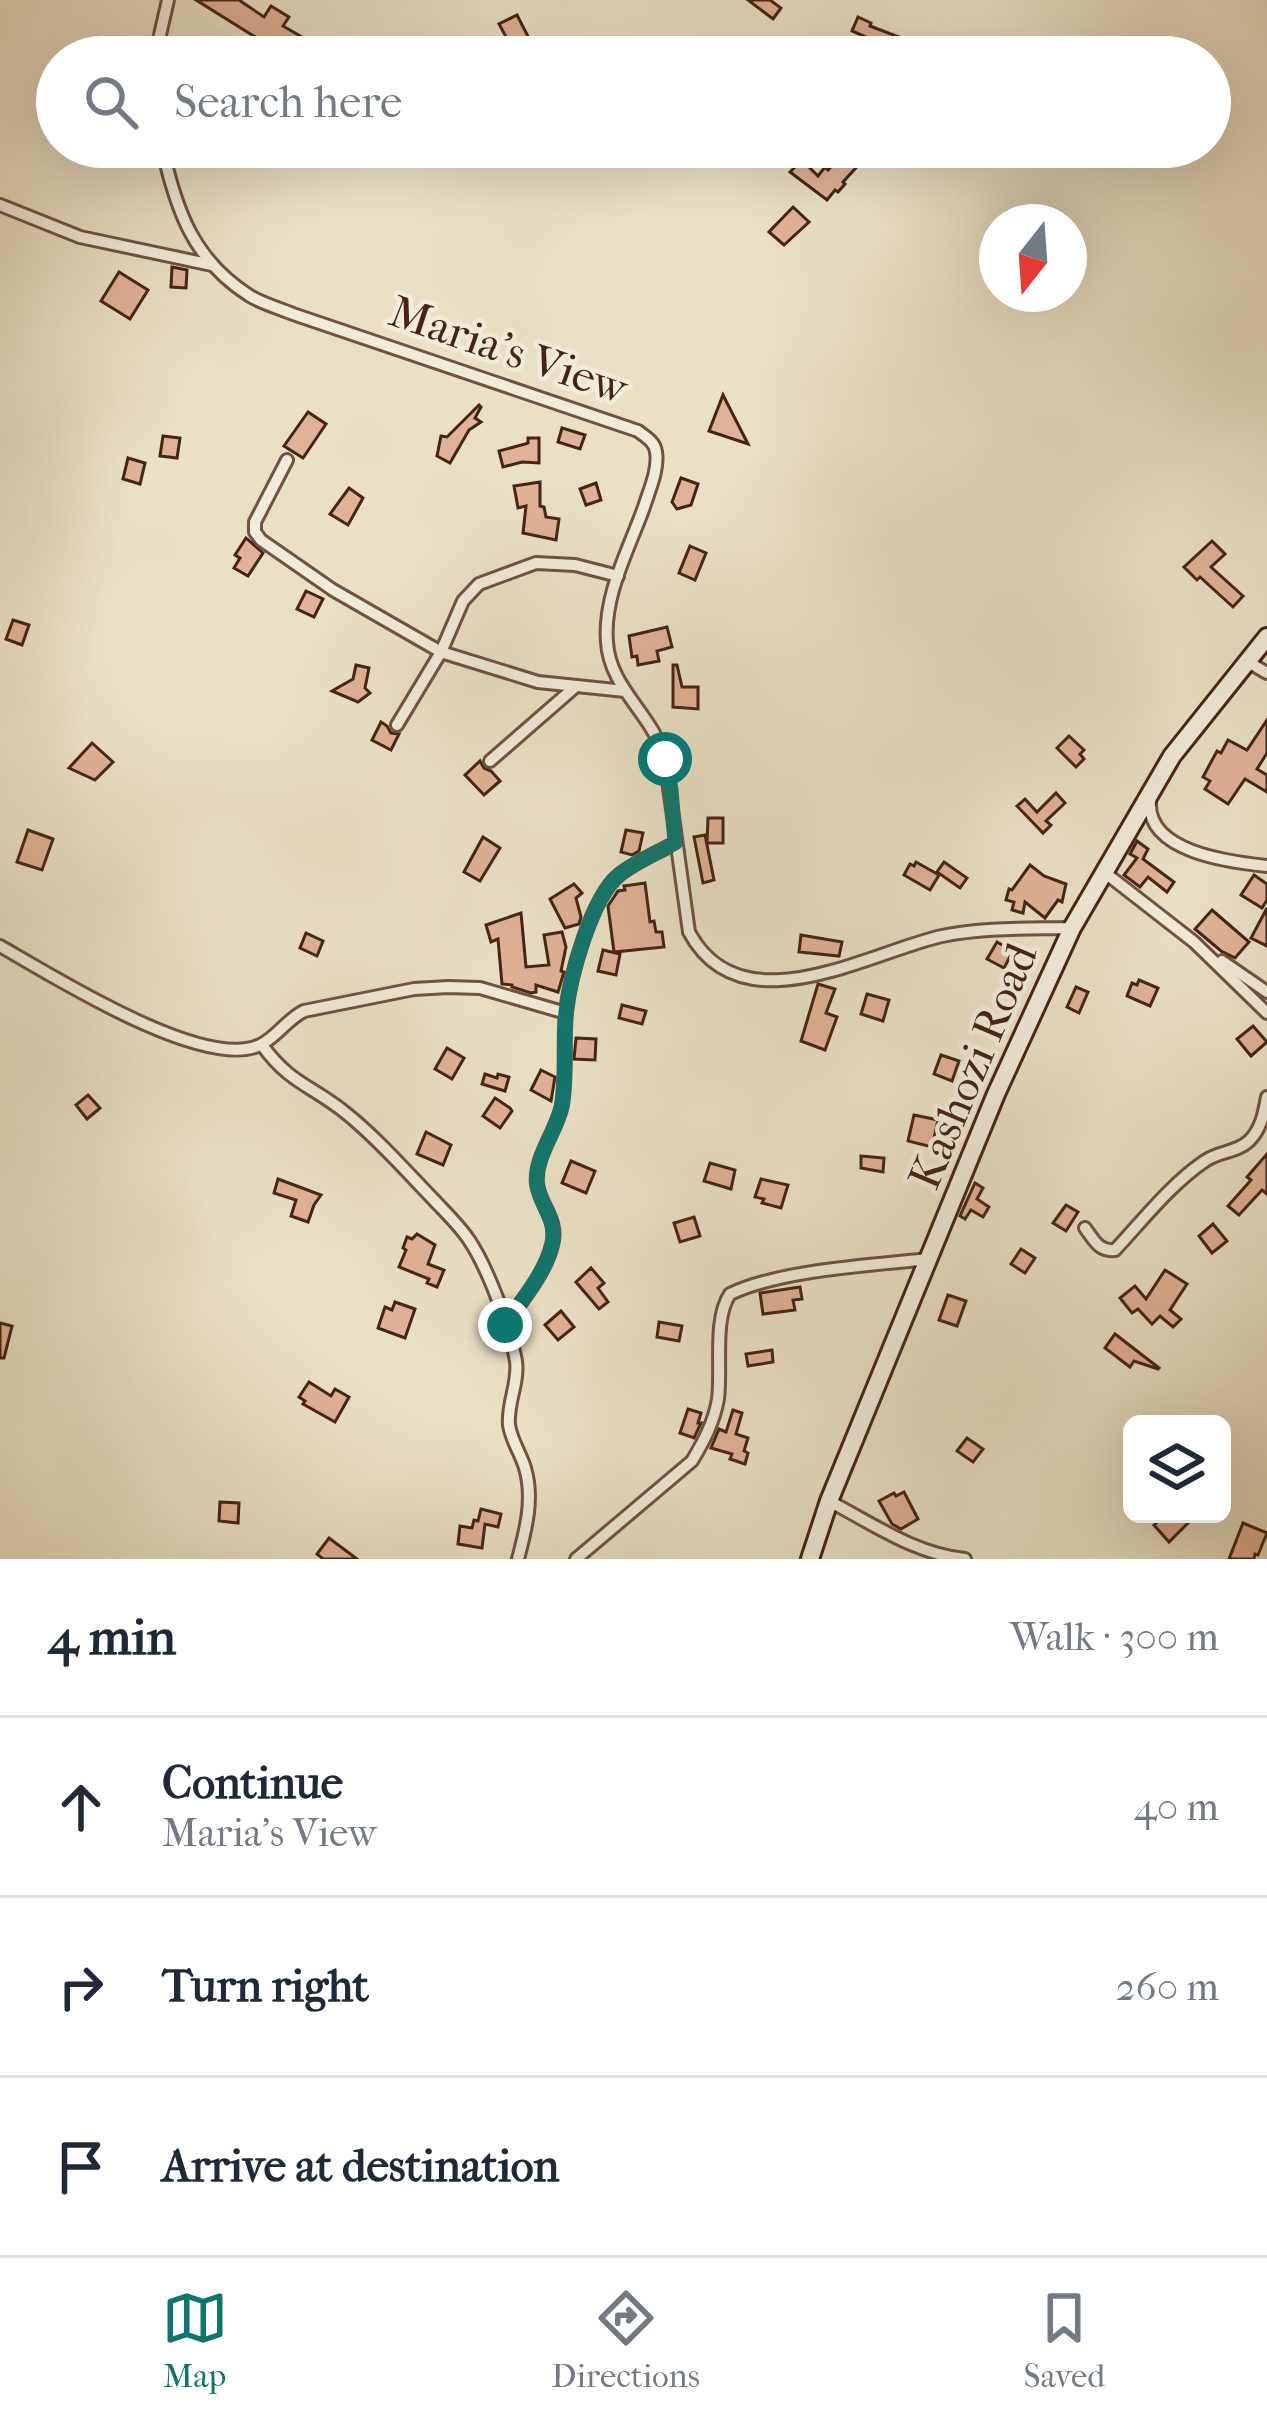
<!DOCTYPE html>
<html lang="en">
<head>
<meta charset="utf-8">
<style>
  body { margin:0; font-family:"IM FELL French Canon",serif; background:#f2f2f3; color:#1f2937 }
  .controls { position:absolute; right:36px; bottom:36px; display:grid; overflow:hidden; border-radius:18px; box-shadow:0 12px 48px #0002 }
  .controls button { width:108px; height:108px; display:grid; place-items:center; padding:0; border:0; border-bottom:3px solid #e0e1e3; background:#fff; color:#1f2937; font:60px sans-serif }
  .compass { position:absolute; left:979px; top:204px; width:108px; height:108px; border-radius:50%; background:#fff; box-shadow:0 12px 48px #0002; rotate:197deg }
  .stop { position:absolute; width:36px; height:36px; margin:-27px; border:9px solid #0f766e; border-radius:50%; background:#fff }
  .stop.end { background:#0f766e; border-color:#fff; box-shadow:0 3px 12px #0008 }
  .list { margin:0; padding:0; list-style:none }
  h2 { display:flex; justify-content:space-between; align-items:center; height:156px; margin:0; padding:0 48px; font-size:51px }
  h2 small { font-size:39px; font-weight:400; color:#747a83 }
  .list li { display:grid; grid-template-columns:78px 1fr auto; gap:36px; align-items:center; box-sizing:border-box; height:180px; padding:0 48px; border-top:3px solid #e0e1e3 }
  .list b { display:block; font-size:45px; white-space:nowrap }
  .list p { margin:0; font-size:39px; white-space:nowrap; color:#747a83 }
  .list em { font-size:39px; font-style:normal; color:#747a83 }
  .icon { flex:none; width:66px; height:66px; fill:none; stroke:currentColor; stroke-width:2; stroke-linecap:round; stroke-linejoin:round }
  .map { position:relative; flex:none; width:1267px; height:1559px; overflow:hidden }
  .search { position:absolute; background:#fff; box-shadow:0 12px 48px #0002; left:36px; right:36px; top:36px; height:132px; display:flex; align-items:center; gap:30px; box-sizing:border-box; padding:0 42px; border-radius:66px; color:#747a83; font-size:45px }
  .sheet { height:696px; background:#fff }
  nav { display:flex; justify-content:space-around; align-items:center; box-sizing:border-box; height:168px; border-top:3px solid #e0e1e3; background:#fff; font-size:33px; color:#747a83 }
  nav a { display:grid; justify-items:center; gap:6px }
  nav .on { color:#0f766e }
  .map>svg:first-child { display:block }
  .building { fill:#e0b297; stroke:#442414; stroke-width:3 }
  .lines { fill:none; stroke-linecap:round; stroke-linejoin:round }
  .street-casing { stroke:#6e5340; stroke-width:16 }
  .secondary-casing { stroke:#442414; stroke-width:22 }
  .street { stroke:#f1ecd9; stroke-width:10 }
  .secondary { stroke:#f1ecd9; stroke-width:16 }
  .route { stroke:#0f766e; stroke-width:15 }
  .labels { text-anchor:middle; stroke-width:9; stroke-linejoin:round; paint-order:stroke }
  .street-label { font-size:45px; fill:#442414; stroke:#f1ecd9 }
</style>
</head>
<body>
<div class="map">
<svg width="1267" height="1559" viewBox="0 0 1267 1559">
  <rect width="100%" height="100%" fill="#eae1c5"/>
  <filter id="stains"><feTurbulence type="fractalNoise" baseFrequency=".00167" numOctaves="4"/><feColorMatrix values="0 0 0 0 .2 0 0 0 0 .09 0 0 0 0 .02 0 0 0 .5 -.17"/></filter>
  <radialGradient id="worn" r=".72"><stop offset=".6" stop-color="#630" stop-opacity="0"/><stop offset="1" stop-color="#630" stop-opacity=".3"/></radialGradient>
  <!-- building -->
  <g class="building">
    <polygon points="196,0 239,0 264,17 271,6 289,17 283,26 309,41 310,38 318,42 320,39 330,45 323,57 287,57"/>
    <polygon points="748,0 770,0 781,8 773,19"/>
    <polygon points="517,15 535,50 521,57 517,57 499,24"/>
    <polygon points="858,17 871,23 870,26 899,37 887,57 866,57 873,40 852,31"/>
    <polygon points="850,147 875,147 843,182 845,184 838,192 835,190 827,200 790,172 802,160 818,176 825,167 828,170"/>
    <polygon points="793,207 809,222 784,245 769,232"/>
    <polygon points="172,267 187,270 186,288 171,287"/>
    <polygon points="119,272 148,290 130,319 101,301"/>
    <polygon points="723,395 748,444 709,431"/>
    <polygon points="479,405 481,407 475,418 481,422 469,430 450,463 437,456 441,436 447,437"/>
    <polygon points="308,412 326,424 303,458 284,446"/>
    <polygon points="562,428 585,435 580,449 558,442"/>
    <polygon points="163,436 180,438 177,458 160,456"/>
    <polygon points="528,438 539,438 539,463 522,462 503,467 499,451 525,444 528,443"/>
    <polygon points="128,458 145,463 140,484 123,479"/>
    <polygon points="681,478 698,484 691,505 677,509 672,502"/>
    <polygon points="540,482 540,506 544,507 546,517 559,519 556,540 523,533 526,506 518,508 514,486"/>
    <polygon points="596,483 601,500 586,505 580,489"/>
    <polygon points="349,488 363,498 348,525 330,514"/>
    <polygon points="246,538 263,553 248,576 234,568 240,558 235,555"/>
    <polygon points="1212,541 1225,554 1211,567 1243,596 1233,607 1200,577 1197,580 1184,567"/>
    <polygon points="690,546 706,553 695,580 679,573"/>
    <polygon points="306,591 323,599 314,617 297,609"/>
    <polygon points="13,620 29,625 22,645 6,639"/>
    <polygon points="667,627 672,647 657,651 659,661 638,665 637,656 632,657 629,636"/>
    <polygon points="356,665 369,668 365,688 370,693 358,702 332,691 353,679"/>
    <polygon points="673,665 677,665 682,687 698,687 698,709 673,707"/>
    <polygon points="1267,720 1267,753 1257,769 1267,775 1267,792 1245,779 1228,804 1205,789 1210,781 1203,777 1217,751 1221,753 1228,740 1247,750"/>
    <polygon points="381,722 387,726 391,733 399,734 391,750 372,740"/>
    <polygon points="1069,736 1084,750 1080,754 1084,759 1076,767 1057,748"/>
    <polygon points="92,743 113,762 95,780 69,768"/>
    <polygon points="480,761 484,768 491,771 500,781 484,795 465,775"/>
    <polygon points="1056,793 1065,803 1046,821 1051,825 1043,833 1017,806 1025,799 1037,812"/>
    <polygon points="708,818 723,818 723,843 707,843"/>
    <polygon points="28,830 53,839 42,870 17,862"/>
    <polygon points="626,830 643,833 639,851 632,855 621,852"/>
    <polygon points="705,835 714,880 703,883 694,837"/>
    <polygon points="483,837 500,848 480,881 464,872"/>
    <polygon points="1137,841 1148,849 1143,859 1174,882 1167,892 1148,877 1140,887 1124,875 1137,858 1130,854"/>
    <polygon points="916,862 939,875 930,890 904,875 910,864 914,866"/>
    <polygon points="944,862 967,878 960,888 937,872"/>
    <polygon points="1030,865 1044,876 1066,884 1062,902 1058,900 1045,918 1025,902 1023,913 1012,910 1014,902 1006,900 1009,889 1012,890"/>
    <polygon points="1254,875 1267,884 1267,900 1262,908 1241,895"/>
    <polygon points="645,883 650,922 654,921 656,932 662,932 664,947 614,952 608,906 618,891 625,890 624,886"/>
    <polygon points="574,884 582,893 576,898 581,917 579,924 565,928 550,899"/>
    <polygon points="1267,908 1267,946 1251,938"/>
    <polygon points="1212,910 1249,942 1235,958 1221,951 1195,929"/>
    <polygon points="521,913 526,967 549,965 544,935 562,932 566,947 561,971 564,972 558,992 536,985 536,992 531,993 512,987 512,985 502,984 498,939 491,942 486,925"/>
    <polygon points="306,933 323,941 317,956 300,948"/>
    <polygon points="801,935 842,942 839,956 799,952"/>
    <polygon points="997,942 1013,951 1004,968 987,959"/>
    <polygon points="603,950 620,954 616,975 598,971"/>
    <polygon points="1139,980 1158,988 1150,1006 1127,996 1132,983 1137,985"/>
    <polygon points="818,984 835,989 826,1013 837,1017 825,1050 801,1041"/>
    <polygon points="1076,987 1088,992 1079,1013 1067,1007"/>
    <polygon points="867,994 889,1000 883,1021 861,1014"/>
    <polygon points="622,1005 646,1011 642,1024 619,1018"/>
    <polygon points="1253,1026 1267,1042 1251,1056 1237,1039"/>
    <polygon points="576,1038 596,1039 595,1060 574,1059"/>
    <polygon points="447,1048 464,1058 452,1079 435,1069"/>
    <polygon points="941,1055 959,1061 952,1081 934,1074"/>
    <polygon points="541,1070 555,1077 551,1101 531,1090"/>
    <polygon points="485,1074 497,1078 498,1074 509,1077 505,1091 482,1084"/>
    <polygon points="88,1095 100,1108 87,1119 76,1105"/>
    <polygon points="495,1098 510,1108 512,1111 500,1128 483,1116"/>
    <polygon points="914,1115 938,1120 932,1147 908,1141"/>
    <polygon points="426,1132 451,1145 443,1165 417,1154"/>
    <polygon points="1267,1154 1267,1194 1262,1190 1239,1215 1228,1206 1251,1180 1247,1177"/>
    <polygon points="861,1156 884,1158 883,1172 861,1168"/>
    <polygon points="571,1161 595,1171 586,1193 562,1183"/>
    <polygon points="710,1163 735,1170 731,1189 704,1181"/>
    <polygon points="278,1179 321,1195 314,1205 308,1222 291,1216 296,1200 274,1193"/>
    <polygon points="761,1179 788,1185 781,1208 762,1203 764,1199 755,1197"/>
    <polygon points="975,1183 983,1188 977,1199 989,1207 983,1217 971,1210 965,1219 960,1216"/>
    <polygon points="1066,1205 1078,1212 1066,1231 1053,1223"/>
    <polygon points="694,1217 700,1236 680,1242 674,1223"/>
    <polygon points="1213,1224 1227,1241 1212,1253 1199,1236"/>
    <polygon points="417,1234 435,1245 428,1264 444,1270 437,1287 427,1283 429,1279 399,1267 406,1250 403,1248 407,1237 412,1239"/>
    <polygon points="1021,1249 1035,1258 1025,1273 1011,1264"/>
    <polygon points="591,1268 604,1283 598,1288 608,1302 599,1309 576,1282"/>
    <polygon points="1165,1270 1187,1284 1170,1310 1181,1319 1173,1327 1160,1316 1152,1324 1138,1309 1132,1313 1120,1298 1135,1286 1146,1299"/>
    <polygon points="800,1287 802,1299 793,1300 795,1310 763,1314 760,1293"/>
    <polygon points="948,1295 966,1301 957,1326 939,1320"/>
    <polygon points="395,1302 415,1309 405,1338 378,1328 385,1307 392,1310"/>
    <polygon points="561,1311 574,1327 558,1340 545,1325"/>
    <polygon points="659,1322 682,1326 679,1341 657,1337"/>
    <polygon points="0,1323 12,1326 4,1358 0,1358"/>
    <polygon points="1115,1334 1159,1368 1158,1369 1134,1361 1130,1367 1105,1348"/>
    <polygon points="772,1350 773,1362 748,1366 746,1354"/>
    <polygon points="309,1382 331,1396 335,1389 349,1397 335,1422 303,1404 305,1401 299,1397"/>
    <polygon points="688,1409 701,1413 698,1423 701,1423 694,1438 680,1433"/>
    <polygon points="733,1410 742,1413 736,1434 748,1438 744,1451 748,1453 745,1464 730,1459 732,1454 711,1448 719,1429 726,1432"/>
    <polygon points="967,1438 983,1449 973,1462 957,1451"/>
    <polygon points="904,1492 918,1519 901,1529 892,1524 879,1501 894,1493 896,1496"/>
    <polygon points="220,1502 239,1503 238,1523 219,1521"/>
    <polygon points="481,1509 501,1514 498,1527 485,1524 482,1548 458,1544 460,1526 472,1528 474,1520 478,1521"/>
    <polygon points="1166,1514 1197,1514 1169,1542 1154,1525"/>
    <polygon points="1243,1523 1267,1533 1258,1555 1255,1554 1254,1559 1229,1559"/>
    <polygon points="329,1538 357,1559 323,1559 317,1554"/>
  </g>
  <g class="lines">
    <!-- street casing -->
    <g class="street-casing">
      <g id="street">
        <polyline points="155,57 168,0"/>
        <path d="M 162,147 C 176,210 193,260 250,296 C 263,304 279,308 293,314 L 638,431 C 646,437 655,442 656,452 C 659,469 649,491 644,507 C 629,549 603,596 607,642 C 609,679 637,703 654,733 C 658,741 661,751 665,759 L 689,932 C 741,1029 867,953 942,936 C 984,927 1029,929 1072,928"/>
        <polyline points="0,205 80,237 212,265"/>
        <polyline points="287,460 255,522 255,532 261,540 333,590 441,652 538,682 625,691"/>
        <polyline points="1248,662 1267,673"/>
        <polyline points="397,725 441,652 463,601 479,584 536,563 575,565 618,576"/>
        <polyline points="490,761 575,687"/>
        <path d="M 1150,802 C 1147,852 1229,862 1267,866"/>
        <polyline points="1104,872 1194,942 1267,1013"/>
        <path d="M 0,946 C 51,975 204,1072 260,1045 C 276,1038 286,1020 304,1011 L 414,989 L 448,987 L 480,988 L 566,1013"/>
        <polyline points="1222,961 1267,992"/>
        <path d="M 262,1045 C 290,1084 313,1086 347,1114 C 378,1139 405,1170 433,1199 C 445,1212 459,1225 469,1240 C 488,1268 510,1328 516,1361 C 519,1383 507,1403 509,1425 C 511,1440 521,1454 525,1468 C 534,1498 526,1529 518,1559"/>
        <path d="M 1085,1228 C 1094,1240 1099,1252 1115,1250 C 1142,1221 1172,1183 1205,1161 C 1219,1151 1236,1153 1249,1141 C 1261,1129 1264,1114 1267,1097"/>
        <path d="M 505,1325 C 522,1300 545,1274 552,1245 C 559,1220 540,1206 537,1184 C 534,1157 557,1131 562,1105 C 567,1074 563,1043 566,1012 C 570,977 591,898 619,875 C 635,862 657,853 675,843"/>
        <path d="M 829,1501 C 873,1524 915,1554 965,1559"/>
        <path d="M 576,1559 L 692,1461 C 704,1441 714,1422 718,1399 C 722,1368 713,1319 730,1294 C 780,1270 873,1265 929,1259"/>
      </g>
    </g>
    <!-- secondary casing -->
    <g class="secondary-casing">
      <polyline id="secondary" points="810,1559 829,1501 996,1094 1072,928 1172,756 1267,637"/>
    </g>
    <!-- street -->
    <use href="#street" class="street"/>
    <!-- secondary -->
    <use href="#secondary" class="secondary"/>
  </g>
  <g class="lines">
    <!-- route -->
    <path class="route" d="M 505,1325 C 521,1300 545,1274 552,1245 C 558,1220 540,1206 537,1184 C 534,1157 557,1131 562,1105 C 567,1074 563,1043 566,1012 C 570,977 591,898 619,875 C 635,862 657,853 675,843 L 671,789 L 665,759"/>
  </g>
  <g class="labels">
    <!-- street labels -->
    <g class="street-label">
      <text transform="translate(509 349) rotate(19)" y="16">Maria's View</text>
      <text transform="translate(972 1066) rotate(-67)" y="16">Kashozi Road</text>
    </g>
  </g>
  <rect width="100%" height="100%" filter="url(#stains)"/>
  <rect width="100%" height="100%" fill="url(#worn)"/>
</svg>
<div class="controls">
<button><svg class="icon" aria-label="layers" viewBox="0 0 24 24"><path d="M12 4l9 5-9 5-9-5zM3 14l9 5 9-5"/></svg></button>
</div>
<svg class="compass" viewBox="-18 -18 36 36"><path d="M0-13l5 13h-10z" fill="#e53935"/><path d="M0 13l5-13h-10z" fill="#747a83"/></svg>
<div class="stop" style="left:665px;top:759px"></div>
<div class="stop end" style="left:505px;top:1325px"></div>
<div class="search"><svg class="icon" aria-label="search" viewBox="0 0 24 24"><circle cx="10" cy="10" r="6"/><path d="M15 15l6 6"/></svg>Search here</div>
</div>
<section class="sheet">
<h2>4 min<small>Walk · 300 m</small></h2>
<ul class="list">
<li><svg class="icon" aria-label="ahead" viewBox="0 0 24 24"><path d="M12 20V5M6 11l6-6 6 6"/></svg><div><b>Continue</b><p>Maria's View</p></div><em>40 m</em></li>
<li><svg class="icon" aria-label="right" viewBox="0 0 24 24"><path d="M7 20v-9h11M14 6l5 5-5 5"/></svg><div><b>Turn right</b></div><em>260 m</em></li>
<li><svg class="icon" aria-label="arrive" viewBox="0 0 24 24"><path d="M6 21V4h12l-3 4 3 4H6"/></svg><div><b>Arrive at destination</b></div></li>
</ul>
</section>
<nav>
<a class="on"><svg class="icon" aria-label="map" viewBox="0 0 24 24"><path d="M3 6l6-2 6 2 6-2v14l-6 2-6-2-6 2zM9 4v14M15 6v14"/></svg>Map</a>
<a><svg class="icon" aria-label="directions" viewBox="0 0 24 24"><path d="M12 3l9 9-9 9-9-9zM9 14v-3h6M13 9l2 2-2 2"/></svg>Directions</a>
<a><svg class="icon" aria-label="saved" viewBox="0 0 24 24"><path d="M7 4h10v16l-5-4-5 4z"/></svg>Saved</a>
</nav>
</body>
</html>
